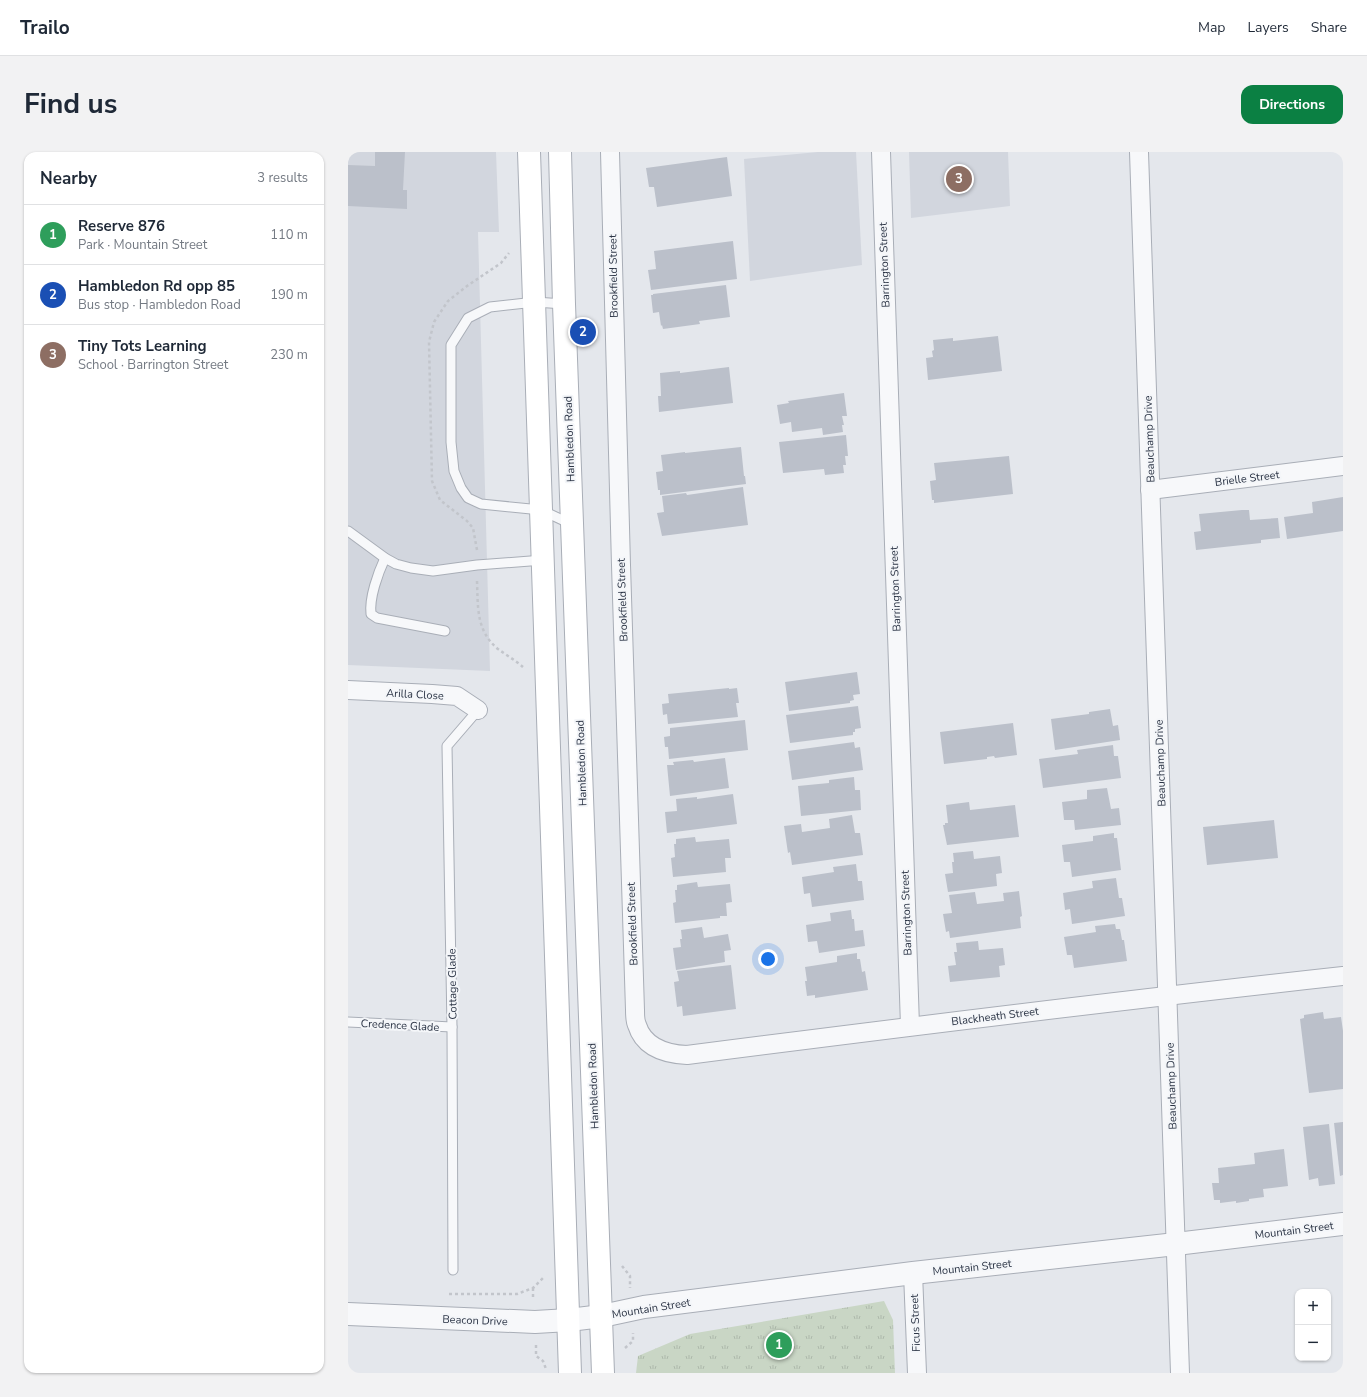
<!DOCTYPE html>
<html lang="en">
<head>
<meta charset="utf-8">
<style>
  body { margin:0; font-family:"Nunito Sans",sans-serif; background:#f2f2f3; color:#1f2937 }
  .controls { position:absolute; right:12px; bottom:12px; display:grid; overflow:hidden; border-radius:8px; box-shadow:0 1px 3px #0004 }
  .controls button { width:36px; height:36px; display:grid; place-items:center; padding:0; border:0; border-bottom:1px solid #e0e1e3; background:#fff; color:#1f2937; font:20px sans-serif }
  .you { position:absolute; left:420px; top:807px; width:14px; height:14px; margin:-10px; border:3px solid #fff; border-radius:50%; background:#1a73e8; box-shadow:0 0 0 6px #1a73e833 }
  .badge { display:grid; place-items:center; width:26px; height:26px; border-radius:50%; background:#0b8043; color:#fff; font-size:13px; font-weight:700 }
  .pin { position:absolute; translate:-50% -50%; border:2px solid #fff; box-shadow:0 1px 4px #0006 }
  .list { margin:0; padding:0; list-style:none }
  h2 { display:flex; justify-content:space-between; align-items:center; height:52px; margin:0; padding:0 16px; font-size:17px }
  h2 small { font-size:13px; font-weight:400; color:#747a83 }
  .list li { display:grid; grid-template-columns:26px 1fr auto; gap:12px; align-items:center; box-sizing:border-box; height:60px; padding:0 16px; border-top:1px solid #e0e1e3 }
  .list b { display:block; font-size:15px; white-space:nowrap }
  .list p { margin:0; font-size:13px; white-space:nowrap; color:#747a83 }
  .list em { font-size:13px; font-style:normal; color:#747a83 }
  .map { position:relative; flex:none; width:995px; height:1221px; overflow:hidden; border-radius:12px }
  header { display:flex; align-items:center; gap:24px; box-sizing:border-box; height:56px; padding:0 20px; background:#fff; border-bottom:1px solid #e0e1e3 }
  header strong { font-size:19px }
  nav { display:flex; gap:22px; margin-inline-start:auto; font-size:14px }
  .intro { display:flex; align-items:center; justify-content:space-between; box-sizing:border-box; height:96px; padding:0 24px }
  h1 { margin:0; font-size:28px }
  .button { padding:10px 18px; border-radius:12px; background:#0b8043; color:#fff; font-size:14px; font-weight:700 }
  main { display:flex; gap:24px; padding:0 24px }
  aside { flex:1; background:#fff; border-radius:12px; box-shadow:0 1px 3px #0004 }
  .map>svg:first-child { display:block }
  .built { fill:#d2d6de }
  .park { fill:url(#park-tufts) }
  .building { fill:#bbc0ca }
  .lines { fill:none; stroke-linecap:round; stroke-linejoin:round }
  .service-casing { stroke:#a9aeb7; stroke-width:11 }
  .minor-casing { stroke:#a9aeb7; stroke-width:20 }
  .tertiary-casing { stroke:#a9aeb7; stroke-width:24 }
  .secondary-casing { stroke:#a9aeb7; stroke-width:24 }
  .path { stroke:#c2c5cb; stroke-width:2.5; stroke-dasharray:3 3; stroke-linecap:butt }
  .service { stroke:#f7f8fa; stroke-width:9 }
  .minor { stroke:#f7f8fa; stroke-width:18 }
  .tertiary { stroke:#f7f8fa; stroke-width:22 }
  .secondary { stroke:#fff; stroke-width:22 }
  .labels { text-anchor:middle; stroke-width:4; stroke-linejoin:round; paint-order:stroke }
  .street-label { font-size:11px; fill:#2b3445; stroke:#f4f6f9 }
</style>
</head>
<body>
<header>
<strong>Trailo</strong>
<nav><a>Map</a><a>Layers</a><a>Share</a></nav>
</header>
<div class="intro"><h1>Find us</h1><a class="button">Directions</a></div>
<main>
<aside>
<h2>Nearby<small>3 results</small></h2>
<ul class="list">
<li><span class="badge" style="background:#2e9e5b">1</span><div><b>Reserve 876</b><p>Park · Mountain Street</p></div><em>110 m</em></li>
<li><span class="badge" style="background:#1a4fb4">2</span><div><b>Hambledon Rd opp 85</b><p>Bus stop · Hambledon Road</p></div><em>190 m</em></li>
<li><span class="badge" style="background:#8d6e63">3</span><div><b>Tiny Tots Learning</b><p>School · Barrington Street</p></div><em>230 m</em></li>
</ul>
</aside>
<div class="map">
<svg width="995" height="1221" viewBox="0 0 995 1221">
  <defs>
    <pattern id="park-tufts" width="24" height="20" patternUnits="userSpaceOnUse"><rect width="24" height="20" fill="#c9d6c5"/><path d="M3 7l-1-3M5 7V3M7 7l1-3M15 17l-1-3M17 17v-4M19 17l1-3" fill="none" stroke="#adb8ab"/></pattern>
  </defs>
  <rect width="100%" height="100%" fill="#e4e7ec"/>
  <!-- built -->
  <g class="built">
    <polygon points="0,0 148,0 151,80 130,80 142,519 0,513"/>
    <polygon points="470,0 508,0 514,113 402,129 396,7"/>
    <polygon points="561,0 660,0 662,54 563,66"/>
  </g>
  <!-- park -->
  <polygon class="park" points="536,1149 545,1168 547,1221 288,1221 290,1204 342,1182"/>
  <!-- building -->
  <g class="building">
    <polygon points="27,0 57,0 55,38 59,38 59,57 0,54 0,13 27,14"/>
    <polygon points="379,5 384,44 309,55 306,35 301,35 298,16"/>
    <polygon points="385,89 389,127 303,138 300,118 308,117 306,99"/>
    <polygon points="378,133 382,165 351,169 352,172 315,177 314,173 313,174 311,160 305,161 303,143 305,143 305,142"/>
    <polygon points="650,184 654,219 580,228 578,206 585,205 584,199 586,198 585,188 605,186 605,189"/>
    <polygon points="381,215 385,251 311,260 310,244 313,244 312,221 332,219 332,221"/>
    <polygon points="496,241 499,264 494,264 496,273 494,273 495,280 475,283 474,276 444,280 443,270 432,272 429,253 441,251 440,249"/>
    <polygon points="498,283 500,304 497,304 498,313 495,313 496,321 477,323 476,317 435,321 431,290"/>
    <polygon points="393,295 396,324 397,324 398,332 312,343 312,338 310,338 308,320 315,319 313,303 337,300 337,301"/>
    <polygon points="661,304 665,342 586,351 586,348 584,348 582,329 588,328 586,311"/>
    <polygon points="395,335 400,373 314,384 309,361 316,360 314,344 338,341 339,343"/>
    <polygon points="995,345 995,379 939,387 936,365 965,361 964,350"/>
    <polygon points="894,358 901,358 902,368 930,366 932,386 913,388 913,391 848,398 846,380 853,379 851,362"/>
    <polygon points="509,520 512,542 505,543 506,548 502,549 502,551 441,559 437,530"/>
    <polygon points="381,536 381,537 389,536 391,551 388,551 390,565 320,572 319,562 315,563 314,552 321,551 320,542"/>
    <polygon points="510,554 513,576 507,577 507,580 505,580 505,583 442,591 438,563"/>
    <polygon points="762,557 765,574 770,573 772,588 707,598 703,567 741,562 741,560"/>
    <polygon points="397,568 400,598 321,607 320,595 317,595 316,585 322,584 322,576"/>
    <polygon points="665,571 669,603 647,606 646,604 639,605 639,607 596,612 592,580"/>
    <polygon points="506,590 507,596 512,595 515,618 444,628 440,599"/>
    <polygon points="765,593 766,604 770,604 773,626 695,636 691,607 730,602 729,598"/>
    <polygon points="377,606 381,636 322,644 319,613 326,613 325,610 345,608 346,610"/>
    <polygon points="506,625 507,638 512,638 513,658 453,664 450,634 481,631 481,628"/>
    <polygon points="759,636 763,657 771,656 773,673 727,678 726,668 716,668 714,650 739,647 739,638"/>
    <polygon points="385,642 389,672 319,681 317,660 329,659 328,647 349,645 349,647"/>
    <polygon points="621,650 622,658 667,653 671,685 599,693 595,673 597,673 597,671 600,671 598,653"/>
    <polygon points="504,663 507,681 512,681 515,703 444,713 442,700 440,701 436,674 453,672 454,680 482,676 481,667"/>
    <polygon points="926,668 930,706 859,713 855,675"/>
    <polygon points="766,681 766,686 769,686 773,718 724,725 722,710 716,710 714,693 745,689 745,684"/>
    <polygon points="347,685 348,690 381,687 383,706 377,706 378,720 325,725 323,706 327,705 326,692 328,692 328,687"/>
    <polygon points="625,699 626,707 652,704 654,721 648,722 649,734 600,740 597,722 605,721 604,710 606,710 605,701"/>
    <polygon points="508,712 510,729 514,729 516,748 464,755 462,741 456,742 454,725 486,720 485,715"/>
    <polygon points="768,726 771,746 774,746 777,764 724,772 722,757 717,758 715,741 745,736 744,729"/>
    <polygon points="349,730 350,735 382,732 384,750 378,751 379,764 372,764 372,766 327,771 325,751 328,750 327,738 329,738 329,733"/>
    <polygon points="671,739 674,764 672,765 673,776 602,786 601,779 598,780 595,762 604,761 601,743 627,740 629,752 656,749 655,741"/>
    <polygon points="503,758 504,767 506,767 507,779 515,778 517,794 471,801 469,789 460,790 458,773 483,769 482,761"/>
    <polygon points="767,772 768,777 772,777 774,788 776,788 779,809 726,816 724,803 719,803 716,785 748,780 747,774"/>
    <polygon points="354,775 356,786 380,782 383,798 376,799 377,810 328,818 325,796 333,795 332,787 334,787 333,778"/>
    <polygon points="630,789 631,798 655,796 657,813 651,814 652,825 602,830 600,814 608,813 606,800 609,800 608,791"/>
    <polygon points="509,801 509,807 512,807 514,820 517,819 520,838 467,846 467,843 459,844 457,829 459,829 457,815 489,810 489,804"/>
    <polygon points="383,813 388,857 335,864 334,854 329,855 326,830 331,829 329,819"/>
    <polygon points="975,860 976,867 993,865 995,879 995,937 961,941 952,867 956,866 956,863"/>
    <polygon points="995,970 995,1023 992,1024 986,971"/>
    <polygon points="981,972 987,1032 971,1034 970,1026 961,1028 955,975"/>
    <polygon points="936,997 940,1034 915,1037 916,1045 901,1047 901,1049 888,1051 888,1049 872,1051 872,1048 866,1048 864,1031 871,1031 870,1016 907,1012 906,1001"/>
  </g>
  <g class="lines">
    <!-- service casing -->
    <g class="service-casing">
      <g id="service">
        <polyline points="216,152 187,150 142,155 120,166 103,193 103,290 106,319 113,336 120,346 133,352 193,358 223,372"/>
        <polyline points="0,379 37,406 48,412 63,416 85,419 129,413 195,408"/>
        <path d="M 37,406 C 30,421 21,446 23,462 L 29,466 L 97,479"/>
        <polyline points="0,870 104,875"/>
        <polyline points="105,1118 104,875 99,594 130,558"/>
      </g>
    </g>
    <!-- minor casing -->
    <g class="minor-casing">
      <g id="minor">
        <path d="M 262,0 L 273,413 L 287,858 C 287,863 287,869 289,873 C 296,896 318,902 339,903 C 557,875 776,848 995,824"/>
        <polyline points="533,0 562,874"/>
        <polyline points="791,0 832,1221"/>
        <polyline points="802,338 995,314"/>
        <polyline points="0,538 84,542 109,544 130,558"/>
        <polyline points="565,1121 569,1221"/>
      </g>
    </g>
    <!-- tertiary casing -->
    <g class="tertiary-casing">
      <polyline id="tertiary" points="0,1162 187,1170 221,1168 254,1164 296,1155 565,1121 828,1092 995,1072"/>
    </g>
    <!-- secondary casing -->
    <g class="secondary-casing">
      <g id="secondary">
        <polyline points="181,0 222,1221"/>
        <polyline points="212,0 216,152 255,1221"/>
      </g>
    </g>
    <!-- path -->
    <g class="path">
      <polyline points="129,398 125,376 119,369 92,348 84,329 81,190 86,170 100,149 119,134 153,111 161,101"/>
      <path d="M 129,429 C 130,455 128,479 150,497 C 158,503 167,508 175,515"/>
      <polyline points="274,1114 282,1124 282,1136"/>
      <polyline points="185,1136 185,1148"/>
      <polyline points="101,1142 169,1142 185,1136 196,1125"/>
      <polyline points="188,1193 188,1204 195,1209 198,1217"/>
      <polyline points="277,1196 285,1189 285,1181"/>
    </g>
    <!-- service -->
    <use href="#service" class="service"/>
    <!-- minor -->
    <use href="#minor" class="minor"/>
    <!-- tertiary -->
    <use href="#tertiary" class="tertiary"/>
    <!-- secondary -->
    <use href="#secondary" class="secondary"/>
  </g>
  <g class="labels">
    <!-- street labels -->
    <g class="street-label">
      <text transform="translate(536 113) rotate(-92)" y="4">Barrington Street</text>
      <text transform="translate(265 124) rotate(-91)" y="4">Brookfield Street</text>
      <text transform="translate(221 287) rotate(-92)" y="4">Hambledon Road</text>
      <text transform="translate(801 287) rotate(-92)" y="4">Beauchamp Drive</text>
      <text transform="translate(899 326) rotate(-7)" y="4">Brielle Street</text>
      <text transform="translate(547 437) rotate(-92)" y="4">Barrington Street</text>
      <text transform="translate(274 448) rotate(-92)" y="4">Brookfield Street</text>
      <text transform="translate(67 542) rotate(3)" y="4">Arilla Close</text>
      <text transform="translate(233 611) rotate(-92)" y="4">Hambledon Road</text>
      <text transform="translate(812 611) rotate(-92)" y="4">Beauchamp Drive</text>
      <text transform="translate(558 761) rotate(-92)" y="4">Barrington Street</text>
      <text transform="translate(284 772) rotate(-92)" y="4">Brookfield Street</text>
      <text transform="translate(104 832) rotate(-91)" y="4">Cottage Glade</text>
      <text transform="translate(647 864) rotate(-7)" y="4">Blackheath Street</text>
      <text transform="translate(52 873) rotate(3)" y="4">Credence Glade</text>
      <text transform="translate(245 934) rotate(-92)" y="4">Hambledon Road</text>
      <text transform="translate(823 934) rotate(-92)" y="4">Beauchamp Drive</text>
      <text transform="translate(946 1078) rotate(-7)" y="4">Mountain Street</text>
      <text transform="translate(624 1115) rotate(-6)" y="4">Mountain Street</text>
      <text transform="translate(303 1156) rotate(-9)" y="4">Mountain Street</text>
      <text transform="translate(127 1168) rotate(2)" y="4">Beacon Drive</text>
      <text transform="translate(567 1171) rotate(-92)" y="4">Ficus Street</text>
    </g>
  </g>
</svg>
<div class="controls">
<button>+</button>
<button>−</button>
</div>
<div class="you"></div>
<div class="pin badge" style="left:431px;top:1193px;background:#2e9e5b">1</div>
<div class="pin badge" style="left:235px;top:180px;background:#1a4fb4">2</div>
<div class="pin badge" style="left:611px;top:27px;background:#8d6e63">3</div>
</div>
</main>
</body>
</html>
